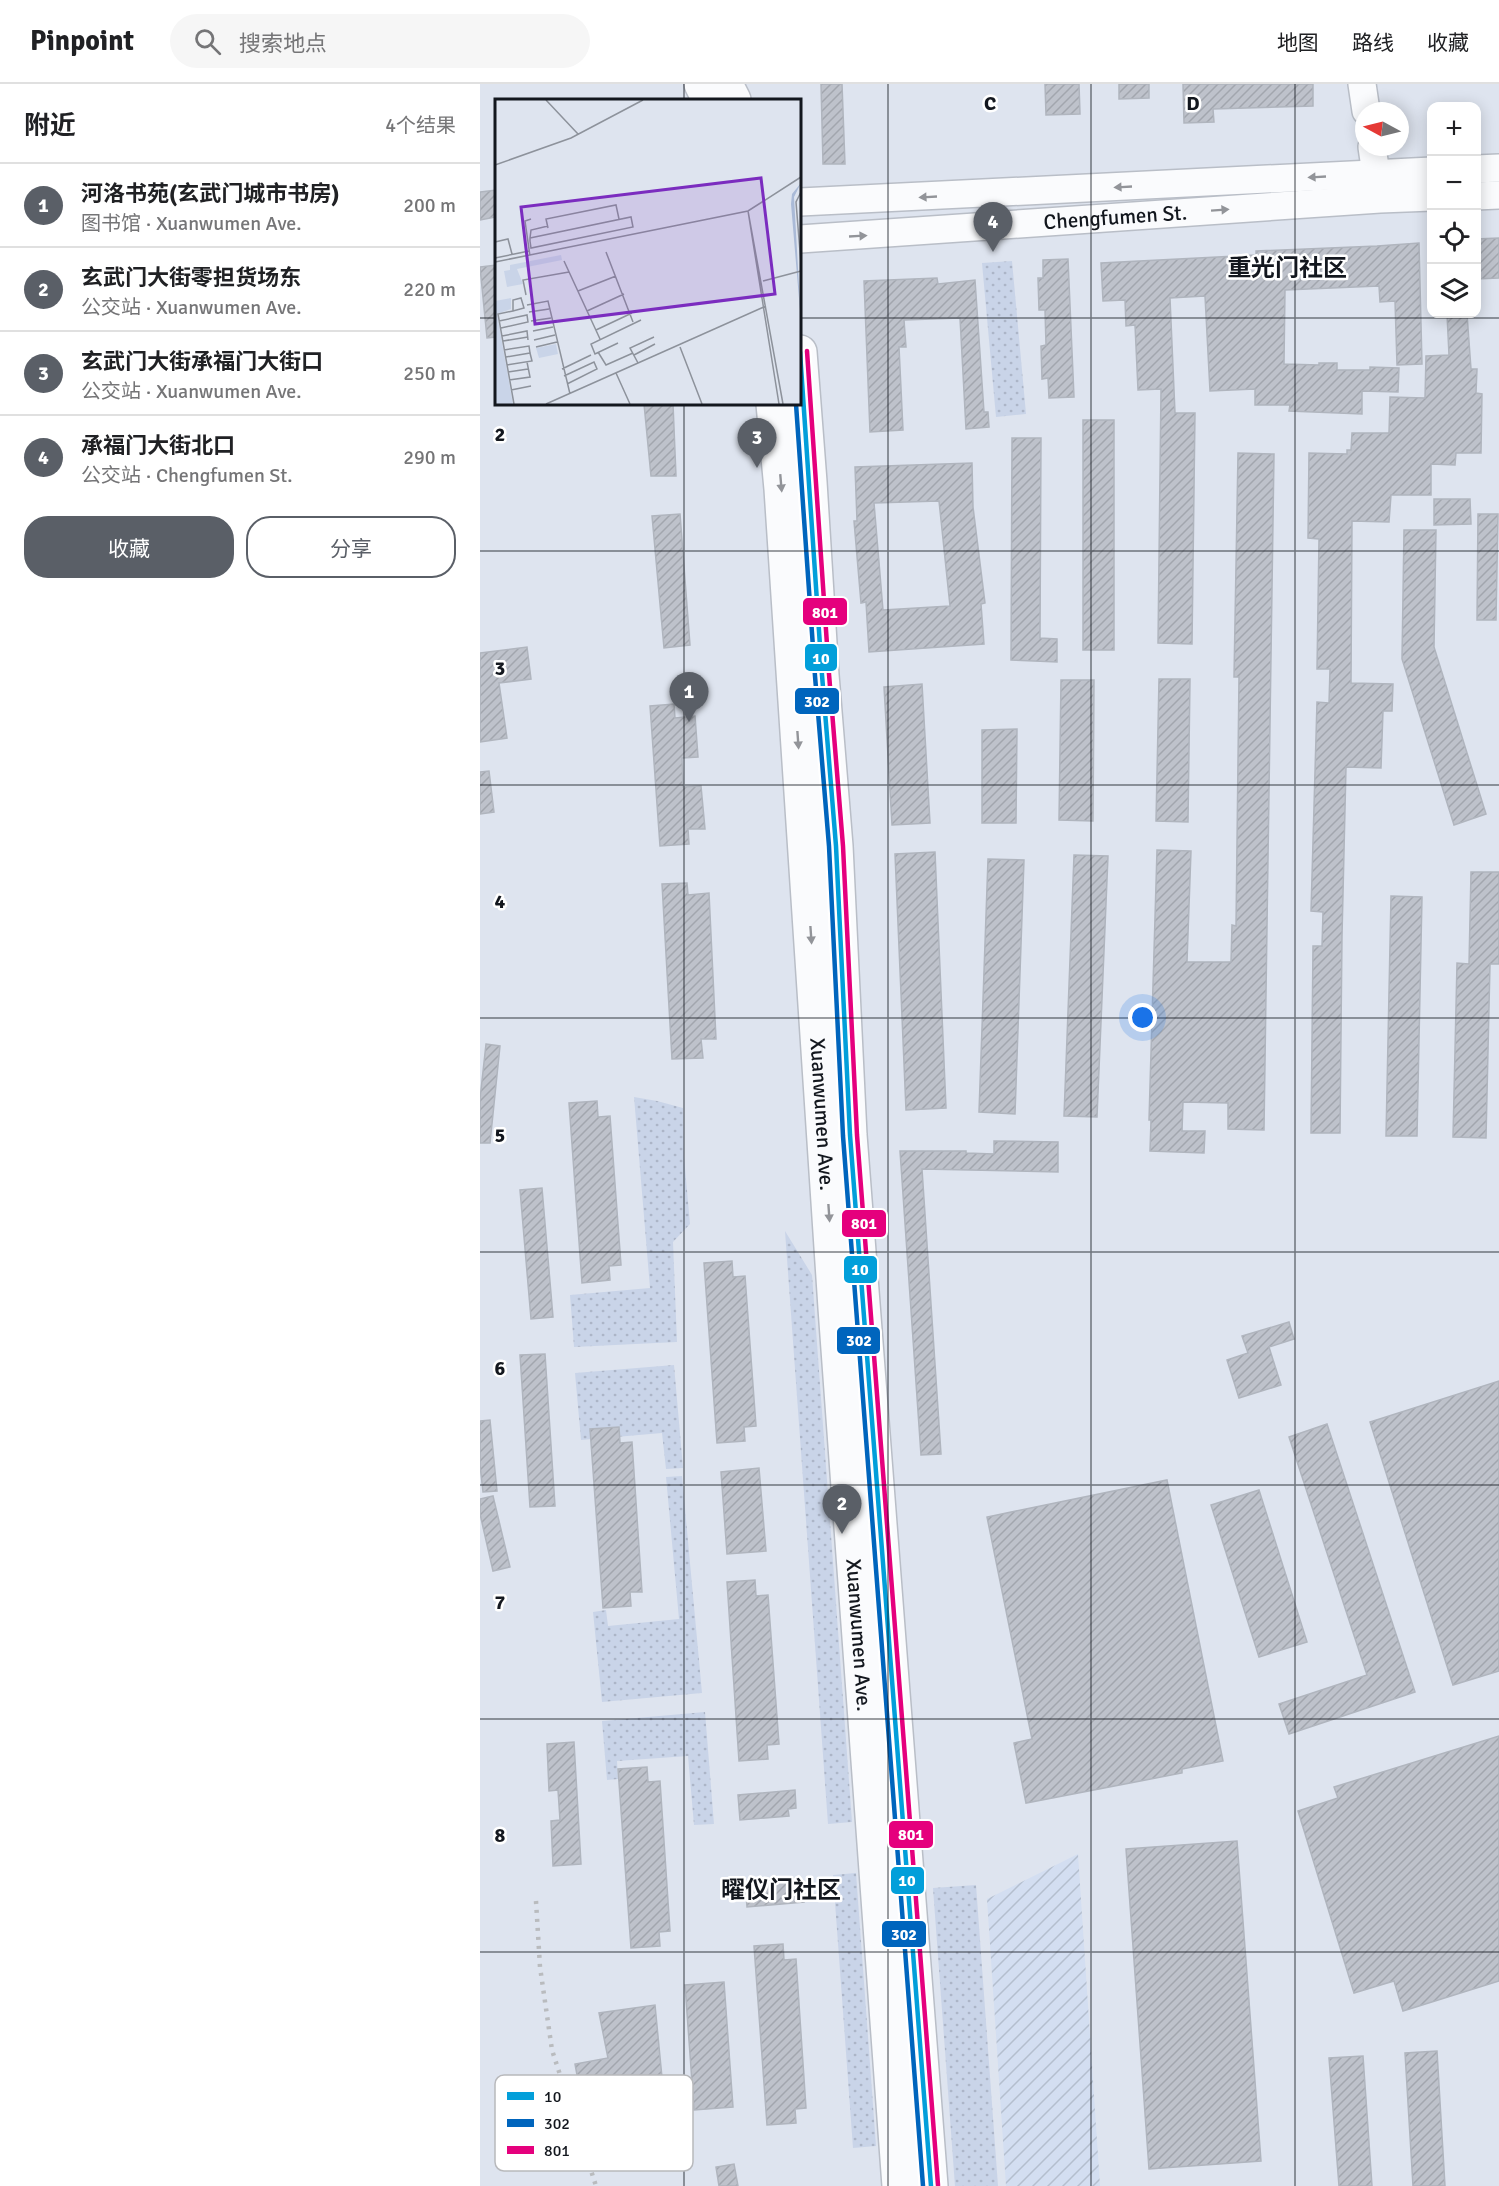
<!DOCTYPE html>
<html lang="zh">
<head>
<meta charset="utf-8">
<style>
  body { margin:0; font-family:Signika,"Noto Sans SC",sans-serif; background:#f6f6f6; color:#202124 }
  .controls { position:absolute; right:18px; top:18px; display:grid; overflow:hidden; border-radius:12px; box-shadow:0 3px 15px #0003 }
  .controls button { width:54px; height:54px; display:grid; place-items:center; padding:0; border:0; border-bottom:2px solid #e0e0e0; background:#fff; color:#202124; font:30px sans-serif }
  .compass { position:absolute; left:875px; top:18px; width:54px; height:54px; border-radius:50%; background:#fff; box-shadow:0 3px 15px #0003; rotate:277deg }
  .you { position:absolute; left:663px; top:934px; width:21px; height:21px; margin:-15px; border:4px solid #fff; border-radius:50%; background:#1a73e8; box-shadow:0 0 0 9px #1a73e833 }
  .badge { display:grid; place-items:center; width:39px; height:39px; border-radius:50%; background:#5a5f67; color:#fff; font-size:20px; font-weight:700 }
  .pin { position:absolute; translate:-50% -50px; filter:drop-shadow(0 2px 3px #0008) }
  .pin::after { content:''; position:absolute; top:32px; width:21px; height:18px; background:inherit; clip-path:polygon(0 0,100% 0,50% 100%) }
  .list { margin:0; padding:0; list-style:none }
  h2 { display:flex; justify-content:space-between; align-items:center; height:78px; margin:0; padding:0 24px; font-size:26px }
  h2 small { font-size:20px; font-weight:400; color:#757577 }
  .list li { display:grid; grid-template-columns:39px 1fr auto; gap:18px; align-items:center; box-sizing:border-box; height:84px; padding:0 24px; border-top:2px solid #e0e0e0 }
  .list b { display:block; font-size:22px; white-space:nowrap }
  .list p { margin:0; font-size:20px; white-space:nowrap; color:#757577 }
  .list em { font-size:20px; font-style:normal; color:#757577 }
  .actions { display:flex; gap:12px; padding:18px 24px }
  .actions a { flex:1; padding:14px 0; border:2px solid #5a5f67; border-radius:24px; text-align:center; font-size:21px; color:#5a5f67 }
  .actions .main { background:#5a5f67; color:#fff }
  .icon { flex:none; width:33px; height:33px; fill:none; stroke:currentColor; stroke-width:2; stroke-linecap:round; stroke-linejoin:round }
  .map { position:relative; flex:none; width:1019px; height:2102px; overflow:hidden }
  header { display:flex; align-items:center; gap:36px; box-sizing:border-box; height:84px; padding:0 30px; background:#fff; border-bottom:2px solid #e0e0e0 }
  header strong { font-size:28px }
  nav { display:flex; gap:33px; margin-inline-start:auto; font-size:21px }
  .search { width:420px; height:54px; background:#f6f6f6; display:flex; align-items:center; gap:15px; box-sizing:border-box; padding:0 21px; border-radius:33px; color:#757577; font-size:22px }
  main { display:flex }
  aside { flex:1; background:#fff }
  .map>svg:first-child { display:block }
  .industrial { fill:url(#industrial-furrows) }
  .grass { fill:url(#grass-dots) }
  .building { fill:url(#building-hatch); stroke:#b0b5be; stroke-width:1.5; fill-rule:evenodd }
  .lines { fill:none; stroke-linecap:round; stroke-linejoin:round }
  .minor-casing { stroke:#b9bec7; stroke-width:30 }
  .major-casing { stroke:#b9bec7; stroke-width:36 }
  .minor { stroke:#fafbfd; stroke-width:27 }
  .major { stroke:#fafbfd; stroke-width:33 }
  .rail { stroke:#b9bbbe; stroke-width:4.5; stroke-dasharray:3 6; stroke-linecap:butt }
  .bus-1-casing { stroke:#fff; stroke-width:9 }
  .bus-2-casing { stroke:#fff; stroke-width:9 }
  .bus-3-casing { stroke:#fff; stroke-width:9 }
  .bus-1 { stroke:#029fda; stroke-width:4.5 }
  .bus-2 { stroke:#0065bd; stroke-width:4.5 }
  .bus-3 { stroke:#e5007d; stroke-width:4.5 }
  .oneway { fill:#929499 }
  .grid { fill:none; stroke:#13171e; stroke-width:1.5; stroke-opacity:0.55 }
  .labels { text-anchor:middle; stroke-width:5; stroke-linejoin:round; paint-order:stroke }
  .street-label { font-size:21px; fill:#13171e; stroke:#fff }
  .quarter-label { font-size:24px; font-weight:bold; fill:#13171e; stroke:#fff }
  .inset-road { fill:none; stroke:#8d929b; stroke-width:1.5 }
  .view { fill:#7b2cbf; fill-opacity:0.15; stroke:#7b2cbf; stroke-width:3 }
  .inset-edge { fill:none; stroke:#13171e; stroke-width:3 }
  .key { fill:#fff; stroke:#b8b9bc; stroke-width:1.5 }
  .key-label { font-size:16px; fill:#13171e }
  .grid-label { font-size:20px; text-anchor:middle; font-weight:bold; fill:#13171e; stroke:#fff; stroke-width:5; stroke-linejoin:round; paint-order:stroke }
  .line-badge { stroke:#fff; stroke-width:2 }
  .badge-label { font-size:16px; text-anchor:middle; font-weight:bold; fill:#fff }
</style>
</head>
<body>
<header>
<strong>Pinpoint</strong>
<div class="search"><svg class="icon" aria-label="search" viewBox="0 0 24 24"><circle cx="10" cy="10" r="6"/><path d="M15 15l6 6"/></svg>搜索地点</div>
<nav><a>地图</a><a>路线</a><a>收藏</a></nav>
</header>
<main>
<aside>
<h2>附近<small>4个结果</small></h2>
<ul class="list">
<li><span class="badge">1</span><div><b>河洛书苑(玄武门城市书房)</b><p>图书馆 · Xuanwumen Ave.</p></div><em>200 m</em></li>
<li><span class="badge">2</span><div><b>玄武门大街零担货场东</b><p>公交站 · Xuanwumen Ave.</p></div><em>220 m</em></li>
<li><span class="badge">3</span><div><b>玄武门大街承福门大街口</b><p>公交站 · Xuanwumen Ave.</p></div><em>250 m</em></li>
<li><span class="badge">4</span><div><b>承福门大街北口</b><p>公交站 · Chengfumen St.</p></div><em>290 m</em></li>
</ul>
<div class="actions"><a class="main">收藏</a><a>分享</a></div>
</aside>
<div class="map">
<svg width="1019" height="2102" viewBox="0 0 1019 2102">
  <defs>
    <pattern id="industrial-furrows" width="10" height="10" patternUnits="userSpaceOnUse" patternTransform="scale(1.5)"><rect width="10" height="10" fill="#d3def1"/><path d="M-1 1l2-2M0 10L10 0M9 11l2-2" fill="none" stroke="#b4bece"/></pattern>
    <pattern id="grass-dots" width="8" height="8" patternUnits="userSpaceOnUse" patternTransform="scale(1.5)"><rect width="8" height="8" fill="#c9d4e8"/><path d="M2 2h.1M6 6h.1" fill="none" stroke="#acb5c7" stroke-width="1.8" stroke-linecap="round"/></pattern>
    <pattern id="building-hatch" width="6" height="6" patternUnits="userSpaceOnUse" patternTransform="scale(1.5)"><rect width="6" height="6" fill="#bec2cb"/><path d="M-1 1l2-2M0 6l6-6M5 7l2-2" fill="none" stroke="#a2a6ae"/></pattern>
  </defs>
  <rect width="100%" height="100%" fill="#dee4ef"/>
  <!-- industrial -->
  <polygon class="industrial" points="598,1770 620,2102 526,2102 507,1815"/>
  <!-- grass -->
  <g class="grass">
    <polygon points="532,177 546,330 516,333 502,179"/>
    <polygon points="154,1013 177,1017 203,1024 204,1073 210,1140 193,1158 197,1258 94,1263 90,1211 170,1204"/>
    <polygon points="305,1147 332,1191 372,1738 348,1740"/>
    <polygon points="194,1281 203,1384 186,1385 182,1349 101,1356 95,1289"/>
    <polygon points="202,1392 222,1609 122,1618 113,1528 126,1526 128,1542 199,1535 186,1393"/>
    <polygon points="225,1628 234,1740 214,1741 208,1672 137,1677 138,1695 127,1696 122,1637"/>
    <polygon points="376,1789 396,2062 373,2064 353,1791"/>
    <polygon points="496,1801 518,2102 475,2102 453,1804"/>
  </g>
  <!-- building -->
  <g class="building">
    <polygon points="341,0 362,0 365,80 343,80"/>
    <polygon points="565,0 599,0 600,30 566,31"/>
    <polygon points="639,0 669,0 669,14 639,15"/>
    <polygon points="703,0 833,0 833,22 733,25 734,38 704,39"/>
    <polygon points="16,106 16,133 0,136 0,108"/>
    <polygon points="1019,154 1019,194 996,195 996,155"/>
    <polygon points="939,159 942,280 917,281 915,217 900,218 899,202 805,206 804,280 839,281 839,279 857,279 857,286 890,286 890,283 919,284 918,308 882,307 882,330 809,327 810,321 775,321 775,305 730,307 725,212 690,214 695,329 715,329 712,560 678,559 681,305 658,306 655,241 646,242 645,216 623,217 621,179 776,171 776,167 897,162"/>
    <polygon points="588,175 594,313 569,314 568,294 562,295 561,262 566,261 565,226 559,226 558,194 563,194 563,176"/>
    <polygon points="16,181 16,253 7,254 0,183"/>
    <polygon points="457,194 458,200 495,196 504,328 508,328 509,343 486,345 480,234 424,236 426,263 419,263 423,346 390,348 384,197"/>
    <polygon points="967,230 987,230 991,285 997,285 996,309 1002,310 1001,369 976,369 975,381 951,380 951,411 911,411 909,438 872,437 871,599 913,600 912,627 903,627 901,684 866,683 862,852 860,1049 831,1049 833,862 842,862 843,828 831,827 837,618 849,619 850,585 837,585 839,455 828,454 829,369 867,370 867,366 871,366 872,349 909,349 910,313 945,314 946,272 969,271"/>
    <polygon points="164,320 193,320 196,392 171,392"/>
    <rect x="603" y="336" width="31" height="230"/>
    <polygon points="532,354 561,354 560,554 577,555 577,578 531,576"/>
    <polygon points="758,369 794,370 784,1046 748,1045 748,1019 703,1018 702,1047 725,1047 724,1069 670,1067 671,1036 669,1036 677,766 711,767 707,878 751,878 752,841 756,842 759,593 754,593"/>
    <path d="M 492,379 L 493,423 L 505,519 L 501,520 L 504,560 L 389,568 L 386,518 L 381,519 L 374,437 L 377,437 L 375,383 ZM 459,417 L 470,522 L 403,526 L 394,419 Z"/>
    <polygon points="954,415 990,415 991,440 954,441"/>
    <polygon points="200,430 210,561 184,564 172,432"/>
    <polygon points="998,430 1018,430 1016,536 997,536"/>
    <polygon points="924,446 956,446 954,563 1006,730 974,741 922,575"/>
    <polygon points="47,563 51,595 19,599 27,654 0,658 0,569"/>
    <polygon points="679,595 710,595 708,738 676,737"/>
    <polygon points="581,596 614,596 613,737 579,736"/>
    <polygon points="442,600 450,739 412,741 404,603"/>
    <polygon points="194,620 195,634 215,632 218,673 202,674 203,703 221,702 225,745 208,745 209,760 180,762 170,622"/>
    <polygon points="537,645 536,739 502,739 502,646"/>
    <polygon points="9,687 14,728 0,730 0,688"/>
    <polygon points="455,768 466,1024 426,1026 415,770"/>
    <polygon points="594,771 628,772 617,1033 584,1032"/>
    <polygon points="508,775 544,776 535,1030 499,1028"/>
    <polygon points="991,788 1019,788 1019,880 1010,880 1006,1054 973,1053 977,879 989,880"/>
    <polygon points="207,799 208,811 229,809 236,955 221,955 223,974 192,975 182,800"/>
    <polygon points="911,812 942,813 937,1052 906,1052"/>
    <polygon points="6,960 20,962 10,1059 0,1059 0,1015"/>
    <polygon points="117,1017 118,1033 130,1032 141,1181 129,1182 130,1196 102,1199 89,1019"/>
    <polygon points="514,1057 578,1058 578,1088 442,1085 461,1370 441,1371 420,1067 486,1067 486,1069 514,1070"/>
    <polygon points="62,1104 73,1233 51,1235 40,1106"/>
    <polygon points="252,1177 253,1193 265,1192 276,1342 264,1343 265,1357 237,1359 224,1179"/>
    <polygon points="809,1238 814,1255 789,1263 801,1301 759,1314 747,1276 768,1269 762,1252"/>
    <polygon points="65,1270 75,1422 50,1423 40,1271"/>
    <polygon points="1019,1297 1019,1587 973,1601 890,1338"/>
    <polygon points="10,1336 17,1407 3,1408 0,1381 0,1337"/>
    <polygon points="847,1340 935,1608 809,1650 799,1620 887,1591 809,1353"/>
    <polygon points="139,1343 140,1359 152,1358 162,1508 150,1508 151,1522 123,1524 110,1345"/>
    <polygon points="279,1384 286,1467 247,1470 241,1388"/>
    <polygon points="687,1396 743,1677 702,1685 702,1689 546,1719 534,1659 552,1655 507,1433"/>
    <polygon points="779,1406 827,1558 779,1573 731,1421"/>
    <polygon points="13,1412 30,1483 13,1487 0,1430 0,1415"/>
    <polygon points="275,1496 276,1512 288,1511 299,1660 287,1661 288,1675 259,1677 247,1498"/>
    <polygon points="1019,1652 1019,1897 923,1927 914,1897 874,1909 818,1727 858,1714 854,1703"/>
    <polygon points="94,1658 101,1780 73,1782 71,1737 80,1736 78,1706 69,1707 67,1660"/>
    <polygon points="167,1683 168,1698 180,1697 190,1847 179,1848 180,1862 151,1864 138,1685"/>
    <polygon points="315,1706 316,1724 308,1725 309,1732 260,1736 258,1711"/>
    <polygon points="757,1757 781,2077 669,2085 646,1765"/>
    <polygon points="314,1794 315,1801 322,1800 324,1818 267,1823 265,1798"/>
    <polygon points="303,1860 304,1876 316,1875 326,2024 315,2025 316,2039 287,2041 274,1862"/>
    <polygon points="244,1898 253,2023 214,2026 205,1901"/>
    <polygon points="175,1921 183,2004 185,2003 191,2032 161,2038 159,2029 125,2035 121,2014 102,2018 95,1980 128,1974 119,1929"/>
    <polygon points="957,1967 965,2102 933,2102 925,1969"/>
    <polygon points="883,1972 892,2102 859,2102 849,1974"/>
    <polygon points="254,2080 258,2102 239,2102 236,2083"/>
  </g>
  <g class="lines">
    <!-- minor casing -->
    <g class="minor-casing">
      <g id="minor">
        <polyline points="882,0 886,27"/>
        <polyline points="892,63 896,90"/>
        <polyline points="996,85 1019,84"/>
        <polyline points="996,112 1019,111"/>
        <polyline points="320,118 952,87"/>
        <path id="s1" d="M 320,155 L 900,115 L 952,113"/>
      </g>
    </g>
    <!-- major casing -->
    <g class="major-casing">
      <g id="major">
        <polyline points="221,0 229,16"/>
        <polyline points="246,0 254,16"/>
        <polyline points="320,268 330,398 342,591 356,762 370,1051 451,2102"/>
        <path id="s2" d="M 293,320 L 301,405 L 355,1224 L 419,2102"/>
      </g>
    </g>
    <!-- minor -->
    <use href="#minor" class="minor"/>
    <!-- major -->
    <use href="#major" class="major"/>
    <!-- rail -->
    <polyline class="rail" points="56,1817 60,1883 72,1966 116,2102"/>
    <!-- bus-1 casing -->
    <g class="bus-1-casing">
      <polyline id="bus-1" points="320,268 342,591 356,762 370,1051 451,2102"/>
    </g>
    <!-- bus-2 casing -->
    <g class="bus-2-casing">
      <polyline id="bus-2" points="316,320 335,592 349,762 363,1052 443,2102"/>
    </g>
    <!-- bus-3 casing -->
    <g class="bus-3-casing">
      <polyline id="bus-3" points="327,267 349,590 363,762 377,1051 458,2101"/>
    </g>
    <!-- bus-1 -->
    <use href="#bus-1" class="bus-1"/>
    <!-- bus-2 -->
    <use href="#bus-2" class="bus-2"/>
    <!-- bus-3 -->
    <use href="#bus-3" class="bus-3"/>
  </g>
  <!-- one-way arrows -->
  <defs><path id="oneway-solid" d="M-6-.8H1V-3.2L6.5 0L1 3.2V.8H-6Z" transform="scale(1.5)"/></defs>
  <g class="oneway">
    <use href="#oneway-solid" transform="translate(837 93) rotate(177)"/>
    <use href="#oneway-solid" transform="translate(643 103) rotate(177)"/>
    <use href="#oneway-solid" transform="translate(448 113) rotate(177)"/>
    <use href="#oneway-solid" transform="translate(740 126) rotate(-4)"/>
    <use href="#oneway-solid" transform="translate(378 152) rotate(-3)"/>
    <use href="#oneway-solid" transform="translate(301 399) rotate(85)"/>
    <use href="#oneway-solid" transform="translate(318 656) rotate(86)"/>
    <use href="#oneway-solid" transform="translate(331 851) rotate(86)"/>
    <use href="#oneway-solid" transform="translate(349 1129) rotate(86)"/>
  </g>
  <!-- grid -->
  <path class="grid" d="M 204,0 L 204,16M 408,0 L 408,2102M 611,0 L 611,2102M 815,0 L 815,2102M 0,234 L 16,234M 320,234 L 1019,234M 204,320 L 204,2102M 0,467 L 1019,467M 0,701 L 1019,701M 0,934 L 1019,934M 0,1168 L 1019,1168M 0,1401 L 1019,1401M 0,1635 L 1019,1635M 0,1868 L 1019,1868"/>
  <g class="labels">
    <!-- street labels -->
    <g class="street-label">
      <text dy="7" stroke="none"><textPath href="#s1" startOffset="316">Chengfumen St.</textPath></text>
      <text dy="7" stroke="none"><textPath href="#s2" startOffset="712">Xuanwumen Ave.</textPath></text>
      <text dy="7" stroke="none"><textPath href="#s2" startOffset="1234">Xuanwumen Ave.</textPath></text>
    </g>
    <!-- quarter labels -->
    <g class="quarter-label">
      <text x="807" y="192">重光门社区</text>
      <text x="301" y="1814">曜仪门社区</text>
    </g>
  </g>
  <!-- overview -->
  <g transform="translate(15 15)">
    <rect width="306" height="306" fill="#dee4ef"/>
    <path d="M 66,156 L 67,161 L 22,170 L 28,185 L 12,188 L 9,172 L 15,171 L 15,166 ZM 61,245 L 63,255 L 44,259 L 41,249 Z" fill="#c9d4e8"/>
    <path d="M 16,199 L 16,210 L 2,215 L 18,305 L 0,305 L 0,202 Z" fill="#c9d4e8"/>
    <path d="M 306,84 L 299,98 L 306,223 L 296,105 L 297,95 Z" fill="#aabad7"/>
    <path class="inset-road" d="M 51,1 L 83,35M 0,66 L 76,39 L 148,1M 306,93 L 301,103 L 306,165M 53,129 L 51,120 L 121,106 L 124,120M 35,139 L 136,118 L 138,128 L 36,149 L 35,142 L 35,139 L 36,131 L 53,127M 0,143 L 13,140 L 17,155M 111,153 L 138,223M 35,157 L 30,122 L 36,120M 0,159 L 34,152M 69,162 L 105,240M 0,163 L 253,112 L 306,78M 268,182 L 306,172M 83,192 L 121,177M 31,196 L 28,181 L 74,173M 32,206 L 53,202 L 75,295M 18,212 L 18,201 L 26,199 L 29,209 L 18,212 L 3,215 L 19,305M 92,212 L 129,195M 34,213 L 54,210M 4,222 L 32,216 L 33,223 L 6,229M 36,222 L 56,219M 101,231 L 137,214M 38,232 L 58,228M 7,237 L 32,232 L 33,241M 39,241 L 60,236M 8,242 L 33,238M 123,244 L 100,255 L 96,245 L 146,221M 41,248 L 62,243M 185,248 L 207,305M 9,251 L 34,247 L 35,254 L 37,262 L 12,266M 103,253 L 111,266 L 138,254M 139,256 L 160,245M 11,258 L 35,254M 143,264 L 135,249 L 159,238M 67,270 L 96,256M 13,273 L 33,270M 121,274 L 135,305M 69,277 L 99,263 L 102,270 L 72,285M 14,281 L 35,278 L 32,263M 16,291 L 36,287M 51,305 L 271,207M 284,305 L 253,112 L 288,305"/>
    <path class="view" d="M 266,79 L 280,195 L 40,225 L 26,108 Z"/>
    <rect width="306" height="306" class="inset-edge"/>
  </g>
  <!-- legend -->
  <rect x="15" y="1991" width="198" height="96" rx="9" class="key"/>
  <rect x="27" y="2008" width="27" height="8" fill="#029fda"/>
  <rect x="27" y="2035" width="27" height="8" fill="#0065bd"/>
  <rect x="27" y="2062" width="27" height="8" fill="#e5007d"/>
  <g class="key-label">
    <text x="64" y="2018">10</text>
    <text x="64" y="2045">302</text>
    <text x="64" y="2072">801</text>
  </g>
  <g class="grid-label">
    <text x="510" y="26">C</text>
    <text x="713" y="26">D</text>
    <text x="20" y="357">2</text>
    <text x="20" y="591">3</text>
    <text x="20" y="824">4</text>
    <text x="20" y="1058">5</text>
    <text x="20" y="1291">6</text>
    <text x="20" y="1525">7</text>
    <text x="20" y="1758">8</text>
  </g>
  <g class="line-badge">
    <rect x="322" y="513" width="46" height="29" rx="6" fill="#e5007d"/>
    <rect x="324" y="559" width="34" height="29" rx="6" fill="#029fda"/>
    <rect x="314" y="603" width="46" height="28" rx="6" fill="#0065bd"/>
    <rect x="361" y="1125" width="46" height="29" rx="6" fill="#e5007d"/>
    <rect x="363" y="1171" width="35" height="29" rx="6" fill="#029fda"/>
    <rect x="356" y="1242" width="45" height="29" rx="6" fill="#0065bd"/>
    <rect x="408" y="1736" width="46" height="29" rx="6" fill="#e5007d"/>
    <rect x="410" y="1782" width="35" height="29" rx="6" fill="#029fda"/>
    <rect x="401" y="1836" width="46" height="28" rx="6" fill="#0065bd"/>
  </g>
  <g class="badge-label">
    <text x="345" y="534">801</text>
    <text x="341" y="580">10</text>
    <text x="337" y="623">302</text>
    <text x="384" y="1145">801</text>
    <text x="380" y="1191">10</text>
    <text x="379" y="1262">302</text>
    <text x="431" y="1756">801</text>
    <text x="427" y="1802">10</text>
    <text x="424" y="1856">302</text>
  </g>
</svg>
<div class="controls">
<button>+</button>
<button>−</button>
<button><svg class="icon" aria-label="locate" viewBox="0 0 24 24"><circle cx="12" cy="12" r="6"/><path d="M12 2v4M12 18v4M2 12h4M18 12h4"/></svg></button>
<button><svg class="icon" aria-label="layers" viewBox="0 0 24 24"><path d="M12 4l9 5-9 5-9-5zM3 14l9 5 9-5"/></svg></button>
</div>
<svg class="compass" viewBox="-18 -18 36 36"><path d="M0-13l5 13h-10z" fill="#e53935"/><path d="M0 13l5-13h-10z" fill="#757577"/></svg>
<div class="you"></div>
<div class="pin badge" style="left:209px;top:638px">1</div>
<div class="pin badge" style="left:362px;top:1450px">2</div>
<div class="pin badge" style="left:277px;top:384px">3</div>
<div class="pin badge" style="left:513px;top:168px">4</div>
</div>
</main>
</body>
</html>
